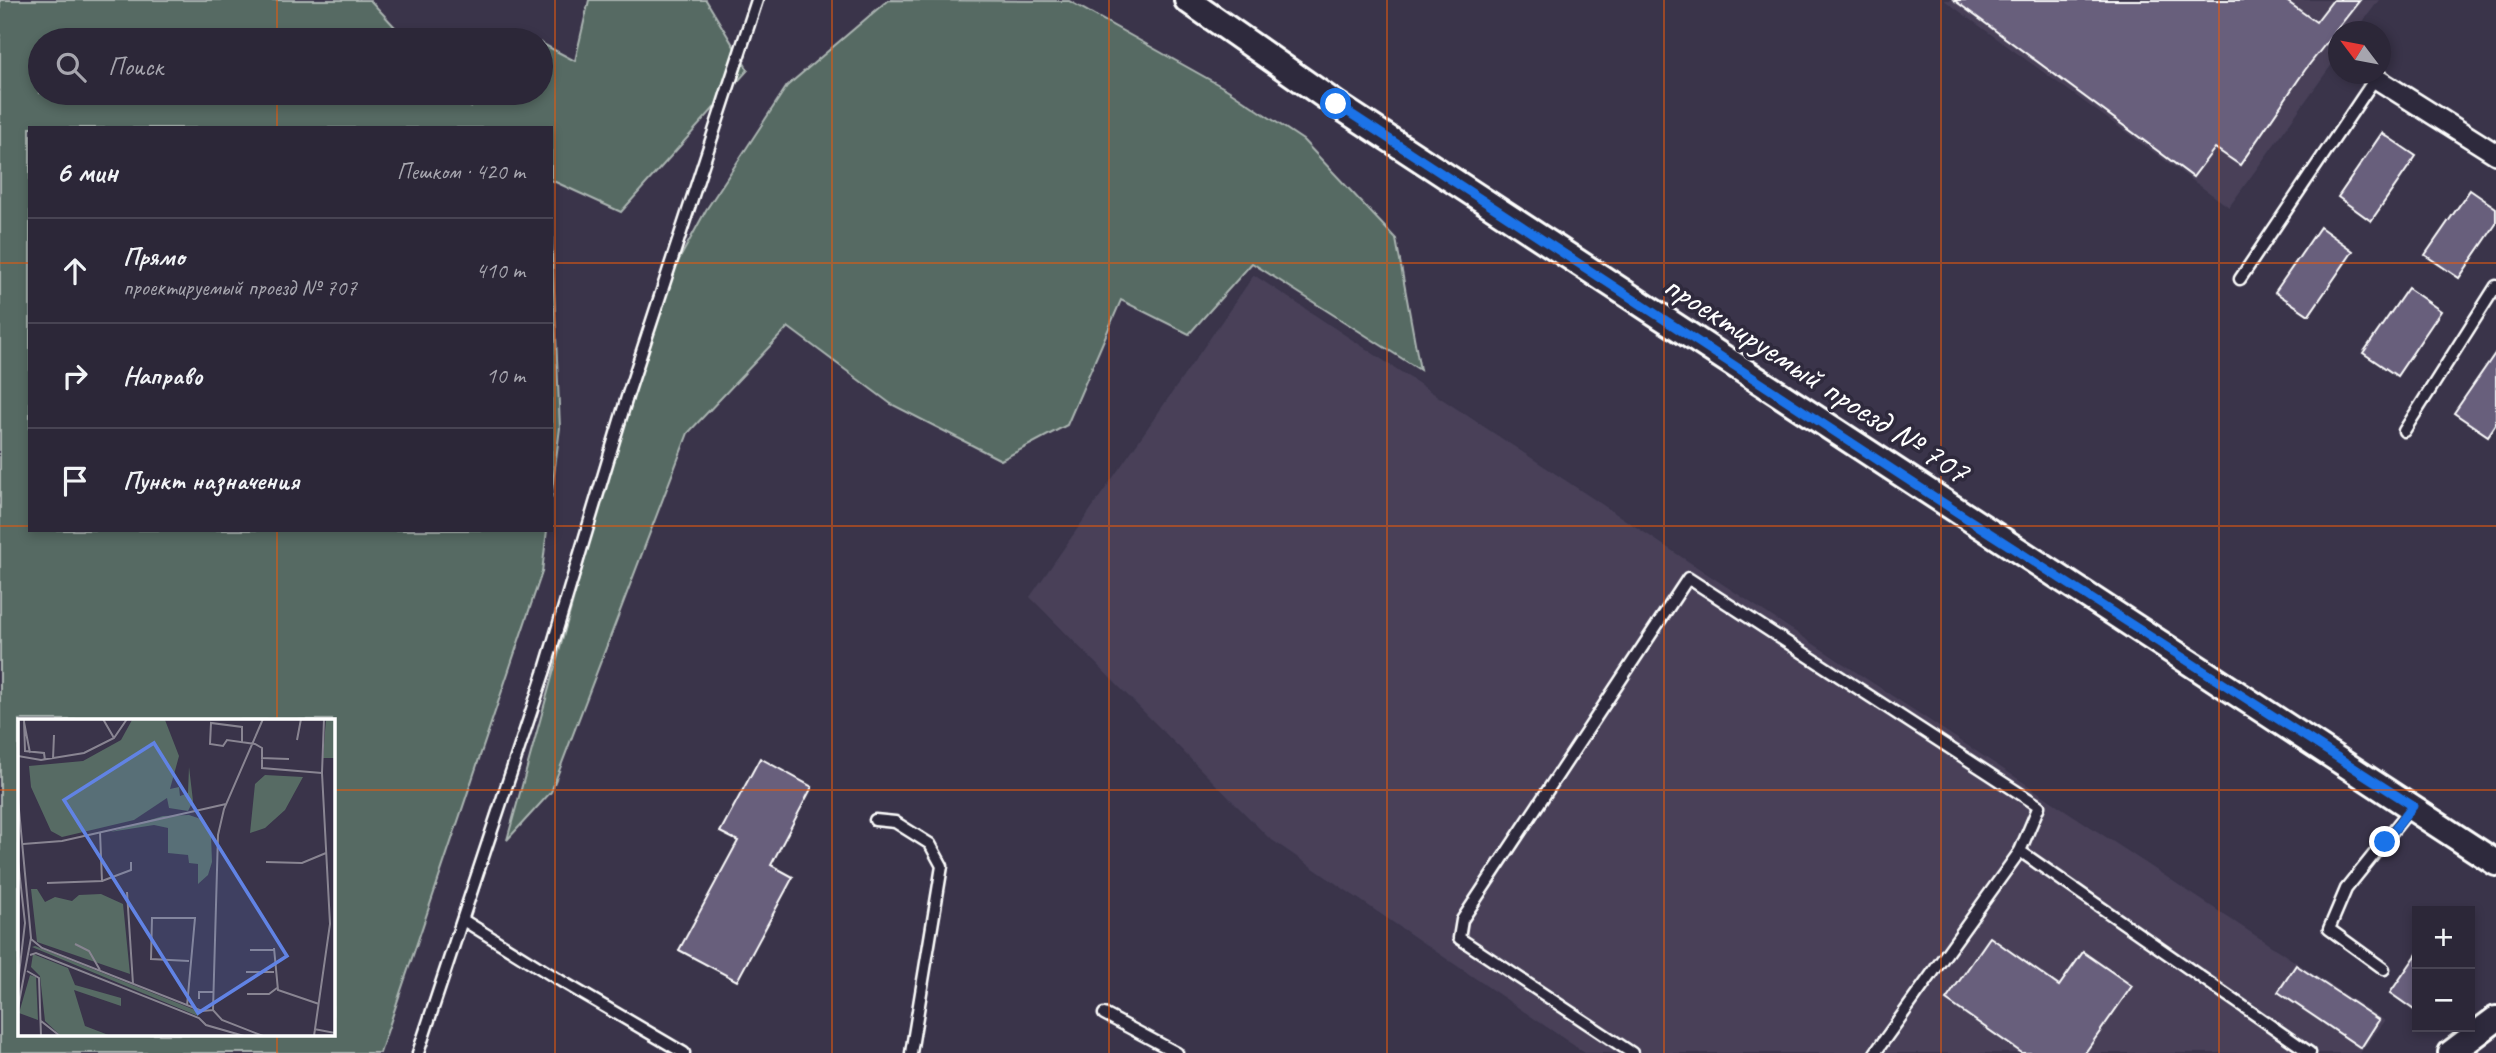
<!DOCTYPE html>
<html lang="ru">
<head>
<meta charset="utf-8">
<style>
  body { margin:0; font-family:Caveat,sans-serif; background:#383343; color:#f1f3f6 }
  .controls { position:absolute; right:21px; bottom:21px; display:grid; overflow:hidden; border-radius:0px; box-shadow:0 4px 10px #0003 }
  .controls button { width:63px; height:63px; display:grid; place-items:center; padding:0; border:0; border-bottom:2px solid #484453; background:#2c2738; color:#f1f3f6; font:35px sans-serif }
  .compass { position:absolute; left:2328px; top:21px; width:63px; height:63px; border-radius:50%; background:#2c2738; box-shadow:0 4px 10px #0003; rotate:302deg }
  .stop { position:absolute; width:21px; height:21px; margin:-16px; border:5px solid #1a73e8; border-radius:50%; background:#fff }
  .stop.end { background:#1a73e8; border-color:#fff; box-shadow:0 2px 7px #0008 }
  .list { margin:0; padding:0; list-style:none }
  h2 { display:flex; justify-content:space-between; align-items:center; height:91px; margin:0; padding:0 28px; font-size:30px }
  h2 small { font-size:23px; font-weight:400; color:#a6a5ae }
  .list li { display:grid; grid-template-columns:46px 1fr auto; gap:21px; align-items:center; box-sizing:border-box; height:105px; padding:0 28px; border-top:2px solid #484453 }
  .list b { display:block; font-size:26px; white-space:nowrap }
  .list p { margin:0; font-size:23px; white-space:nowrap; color:#a6a5ae }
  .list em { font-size:23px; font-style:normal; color:#a6a5ae }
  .icon { flex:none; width:38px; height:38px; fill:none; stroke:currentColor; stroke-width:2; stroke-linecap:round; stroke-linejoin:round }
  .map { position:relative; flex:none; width:2496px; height:1053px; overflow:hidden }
  .search { position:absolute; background:#2c2738; box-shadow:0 4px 10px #0003; left:28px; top:28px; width:525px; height:77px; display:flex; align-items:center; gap:18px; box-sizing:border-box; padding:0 24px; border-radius:38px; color:#a6a5ae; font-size:26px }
  .panel { position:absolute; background:#2c2738; box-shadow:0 4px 10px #0003; left:28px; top:126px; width:525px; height:406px; border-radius:0px }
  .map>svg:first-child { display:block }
  .built { fill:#484159 }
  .green { fill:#576b64; stroke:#abb5b2; stroke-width:2; fill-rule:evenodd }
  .building { fill:#685e7c; stroke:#fff; stroke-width:2 }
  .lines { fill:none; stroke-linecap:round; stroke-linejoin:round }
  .service-casing { stroke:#fff; stroke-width:15 }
  .minor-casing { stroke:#fff; stroke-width:24 }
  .tertiary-casing { stroke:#fff; stroke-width:30 }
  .service { stroke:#2f2a3d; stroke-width:10 }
  .minor { stroke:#2f2a3d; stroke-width:19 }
  .tertiary { stroke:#2f2a3d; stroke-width:24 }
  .route { stroke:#1a73e8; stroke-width:9 }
  .grid { fill:none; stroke:#e8590c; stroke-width:2; stroke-opacity:0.55 }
  .labels { text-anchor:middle; stroke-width:7; stroke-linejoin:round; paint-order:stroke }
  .street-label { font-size:35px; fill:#fff; stroke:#2f2a3d }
  .inset-road { fill:none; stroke:#898592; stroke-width:2 }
  .view { fill:#6183e4; fill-opacity:0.15; stroke:#6183e4; stroke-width:3.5 }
  .inset-edge { fill:none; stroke:#fff; stroke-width:3.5 }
</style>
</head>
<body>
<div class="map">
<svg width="2496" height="1053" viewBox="0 0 2496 1053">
  <rect width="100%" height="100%" fill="#3a344a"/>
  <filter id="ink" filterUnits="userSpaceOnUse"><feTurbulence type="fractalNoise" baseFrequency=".0143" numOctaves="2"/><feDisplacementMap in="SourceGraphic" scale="14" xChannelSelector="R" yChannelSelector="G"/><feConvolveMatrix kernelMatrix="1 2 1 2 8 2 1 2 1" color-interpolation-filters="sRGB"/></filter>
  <g filter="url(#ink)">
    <!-- built -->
    <g class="built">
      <polygon points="1944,0 2379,0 2356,31 2338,32 2338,56 2229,207"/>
      <polygon points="1254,275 2385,1021 2360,1053 1585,1053 1269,838 1030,597"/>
    </g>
    <!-- green -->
    <g class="green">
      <path d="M 0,0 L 370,0 L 407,40 L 40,40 L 40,93 L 458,93 L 471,107 L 476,93 L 541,93 L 541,43 L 575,61 L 589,0 L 706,0 L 748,70 L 621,212 L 551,180 L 551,128 L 30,128 L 30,530 L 547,530 L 542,572 L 380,1053 L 0,1053 ZM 19,720 L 332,720 L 332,1034 L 19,1034 Z"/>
      <polygon points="888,0 1069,1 1228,90 1303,140 1396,239 1420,370 1252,263 1189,334 1121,300 1067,425 1001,460 891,404 788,327 688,433 551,792 507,840 655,304 706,210 787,86"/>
      <polygon points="551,221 560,428 551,498"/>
    </g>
    <!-- building -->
    <g class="building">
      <polygon points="1954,0 2285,0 2316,22 2333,0 2360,0 2305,70 2240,165 2215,148 2193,177"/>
      <polygon points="2382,133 2416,156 2371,221 2338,197"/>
      <polygon points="2470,190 2496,208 2496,224 2459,278 2425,255"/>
      <polygon points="2320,227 2353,251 2309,315 2275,292"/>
      <polygon points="2408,288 2441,311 2397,376 2363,353"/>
      <polygon points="2496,352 2496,424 2488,436 2454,413"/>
      <polygon points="760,758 812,787 771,865 793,877 737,981 679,950 738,841 720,832"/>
      <polygon points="1990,937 2059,986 2083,952 2132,986 2085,1053 2022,1053 1946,1000"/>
      <polygon points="2417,954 2417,1012 2390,993"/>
      <polygon points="2296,965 2379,1020 2361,1048 2278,992"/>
    </g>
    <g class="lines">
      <!-- service casing -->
      <g class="service-casing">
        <g id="service">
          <polyline points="2240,279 2376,77"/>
          <polyline points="2404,431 2496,286"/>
          <polyline points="875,820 895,822 930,844 942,866 911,1053"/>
          <polyline points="2020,851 2310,1053"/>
          <polyline points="463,920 561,981 684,1053"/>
          <polyline points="2384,969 2329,929 2346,889 2412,807"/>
          <polyline points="1104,1014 1177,1053"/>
          <polyline points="418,1053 544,673 627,397 757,0"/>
          <polyline points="1632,1053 1459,938 1462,920 1688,578 2039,806 2020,851 1875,1053"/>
        </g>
      </g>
      <!-- minor casing -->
      <g class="minor-casing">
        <polyline id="minor" points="2369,74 2496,154"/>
      </g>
      <!-- tertiary casing -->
      <g class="tertiary-casing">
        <g id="tertiary">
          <polyline points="1187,0 1336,104 2496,863"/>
          <polyline points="2451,1053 2496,1019"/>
        </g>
      </g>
      <!-- service -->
      <use href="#service" class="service"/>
      <!-- minor -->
      <use href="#minor" class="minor"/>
      <!-- tertiary -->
      <use href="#tertiary" class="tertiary"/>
    </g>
  </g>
  <g class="lines" filter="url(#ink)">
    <!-- route -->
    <polyline class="route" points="1336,104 1960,514 2413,806 2385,842"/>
  </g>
  <!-- grid -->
  <path class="grid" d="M 277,0 L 277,40M 555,0 L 555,1053M 832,0 L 832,1053M 1109,0 L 1109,1053M 1387,0 L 1387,1053M 1664,0 L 1664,1053M 1941,0 L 1941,1053M 2219,0 L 2219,1053M 277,93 L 277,128M 0,263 L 30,263M 551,263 L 2496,263M 0,526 L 30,526M 551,526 L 2496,526M 277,530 L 277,720M 0,790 L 19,790M 332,790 L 2496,790M 277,1034 L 277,1053"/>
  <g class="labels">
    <!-- street labels -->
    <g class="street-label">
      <text transform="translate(1817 378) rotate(33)" y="12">проектируемый проезд № 707</text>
    </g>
  </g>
  <!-- overview -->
  <g transform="translate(18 719)">
    <rect width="317" height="317" fill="#3a344a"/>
    <path d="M 308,0 L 317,0 L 316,39 L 305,39 ZM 114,1 L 147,1 L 161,37 L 152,70 L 161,68 L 162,77 L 170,74 L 171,48 L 175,82 L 170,92 L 151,89 L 149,79 L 116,101 L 44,118 L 33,112 L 13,68 L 11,47 L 65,42 L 103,21 ZM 247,56 L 285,58 L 267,91 L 247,109 L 232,114 L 237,65 ZM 171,96 L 186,101 L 193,116 L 194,143 L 190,156 L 180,165 L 180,145 L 171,144 L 170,136 L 150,134 L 150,109 L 136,106 L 92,113 L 145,97 ZM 13,170 L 19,170 L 27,183 L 37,178 L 54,182 L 61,176 L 83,175 L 105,185 L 112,255 L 19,223 ZM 14,228 L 17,227 L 182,293 L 180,297 ZM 15,235 L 50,249 L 57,266 L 103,279 L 103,287 L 56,271 L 67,307 L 93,317 L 43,317 L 27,302 L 22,257 L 13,248 ZM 12,256 L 18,258 L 20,301 L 1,294 Z" fill="#576b64"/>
    <path class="inset-road" d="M 6,0 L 7,32 L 26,34 L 27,41M 85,0 L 96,19M 6,3 L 12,34M 279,21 L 283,0M 224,23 L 224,8 L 193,4 L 192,25 L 205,27 L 209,21 L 237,25 L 244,29 L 244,49 L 304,54M 0,37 L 23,41 L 66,34 L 96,19 L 109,0M 243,39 L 271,40M 35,40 L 36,16M 0,80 L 13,219 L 0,289M 5,125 L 44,122 L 208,85M 0,142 L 7,204 L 0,263M 248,143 L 284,144 L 308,134M 84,162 L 113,151 L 113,143M 29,164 L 84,162 L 82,113M 109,173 L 115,265M 13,220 L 24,229 L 184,292 L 195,291 L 204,301 L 245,317M 57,225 L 71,232 L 82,251M 256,229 L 260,271 L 301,285M 232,231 L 256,231M 12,236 L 18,234 L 181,299 L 188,306 L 226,317M 9,252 L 21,259 L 23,317M 228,253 L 256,253M 229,275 L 251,275 L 259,269M 181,280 L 181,273 L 196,273M 169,287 L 177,199 L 134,199 L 133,240 L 171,242M 195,291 L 200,116 L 206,90 L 245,0M 23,302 L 42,317M 296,310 L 317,314M 296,317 L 312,205 L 304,54 L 306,0"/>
    <path class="view" d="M 136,24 L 269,237 L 180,294 L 46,81 Z"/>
    <rect width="317" height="317" class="inset-edge"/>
  </g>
</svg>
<div class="controls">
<button>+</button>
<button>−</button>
</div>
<svg class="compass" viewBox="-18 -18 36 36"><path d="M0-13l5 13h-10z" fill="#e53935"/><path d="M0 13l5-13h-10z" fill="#a6a5ae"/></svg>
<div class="stop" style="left:1336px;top:104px"></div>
<div class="stop end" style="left:2385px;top:842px"></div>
<div class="search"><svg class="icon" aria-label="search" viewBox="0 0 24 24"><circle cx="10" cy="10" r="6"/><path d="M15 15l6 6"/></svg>Поиск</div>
<section class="panel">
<h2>6 мин<small>Пешком · 420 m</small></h2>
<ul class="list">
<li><svg class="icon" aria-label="ahead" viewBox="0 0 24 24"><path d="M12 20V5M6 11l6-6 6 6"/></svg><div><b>Прямо</b><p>проектируемый проезд № 707</p></div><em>410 m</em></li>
<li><svg class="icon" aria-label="right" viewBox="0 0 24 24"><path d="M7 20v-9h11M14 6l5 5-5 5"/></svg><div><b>Направо</b></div><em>10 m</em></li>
<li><svg class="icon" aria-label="arrive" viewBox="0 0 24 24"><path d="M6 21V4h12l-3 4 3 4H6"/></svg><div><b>Пункт назначения</b></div></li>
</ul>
</section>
</div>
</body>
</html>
